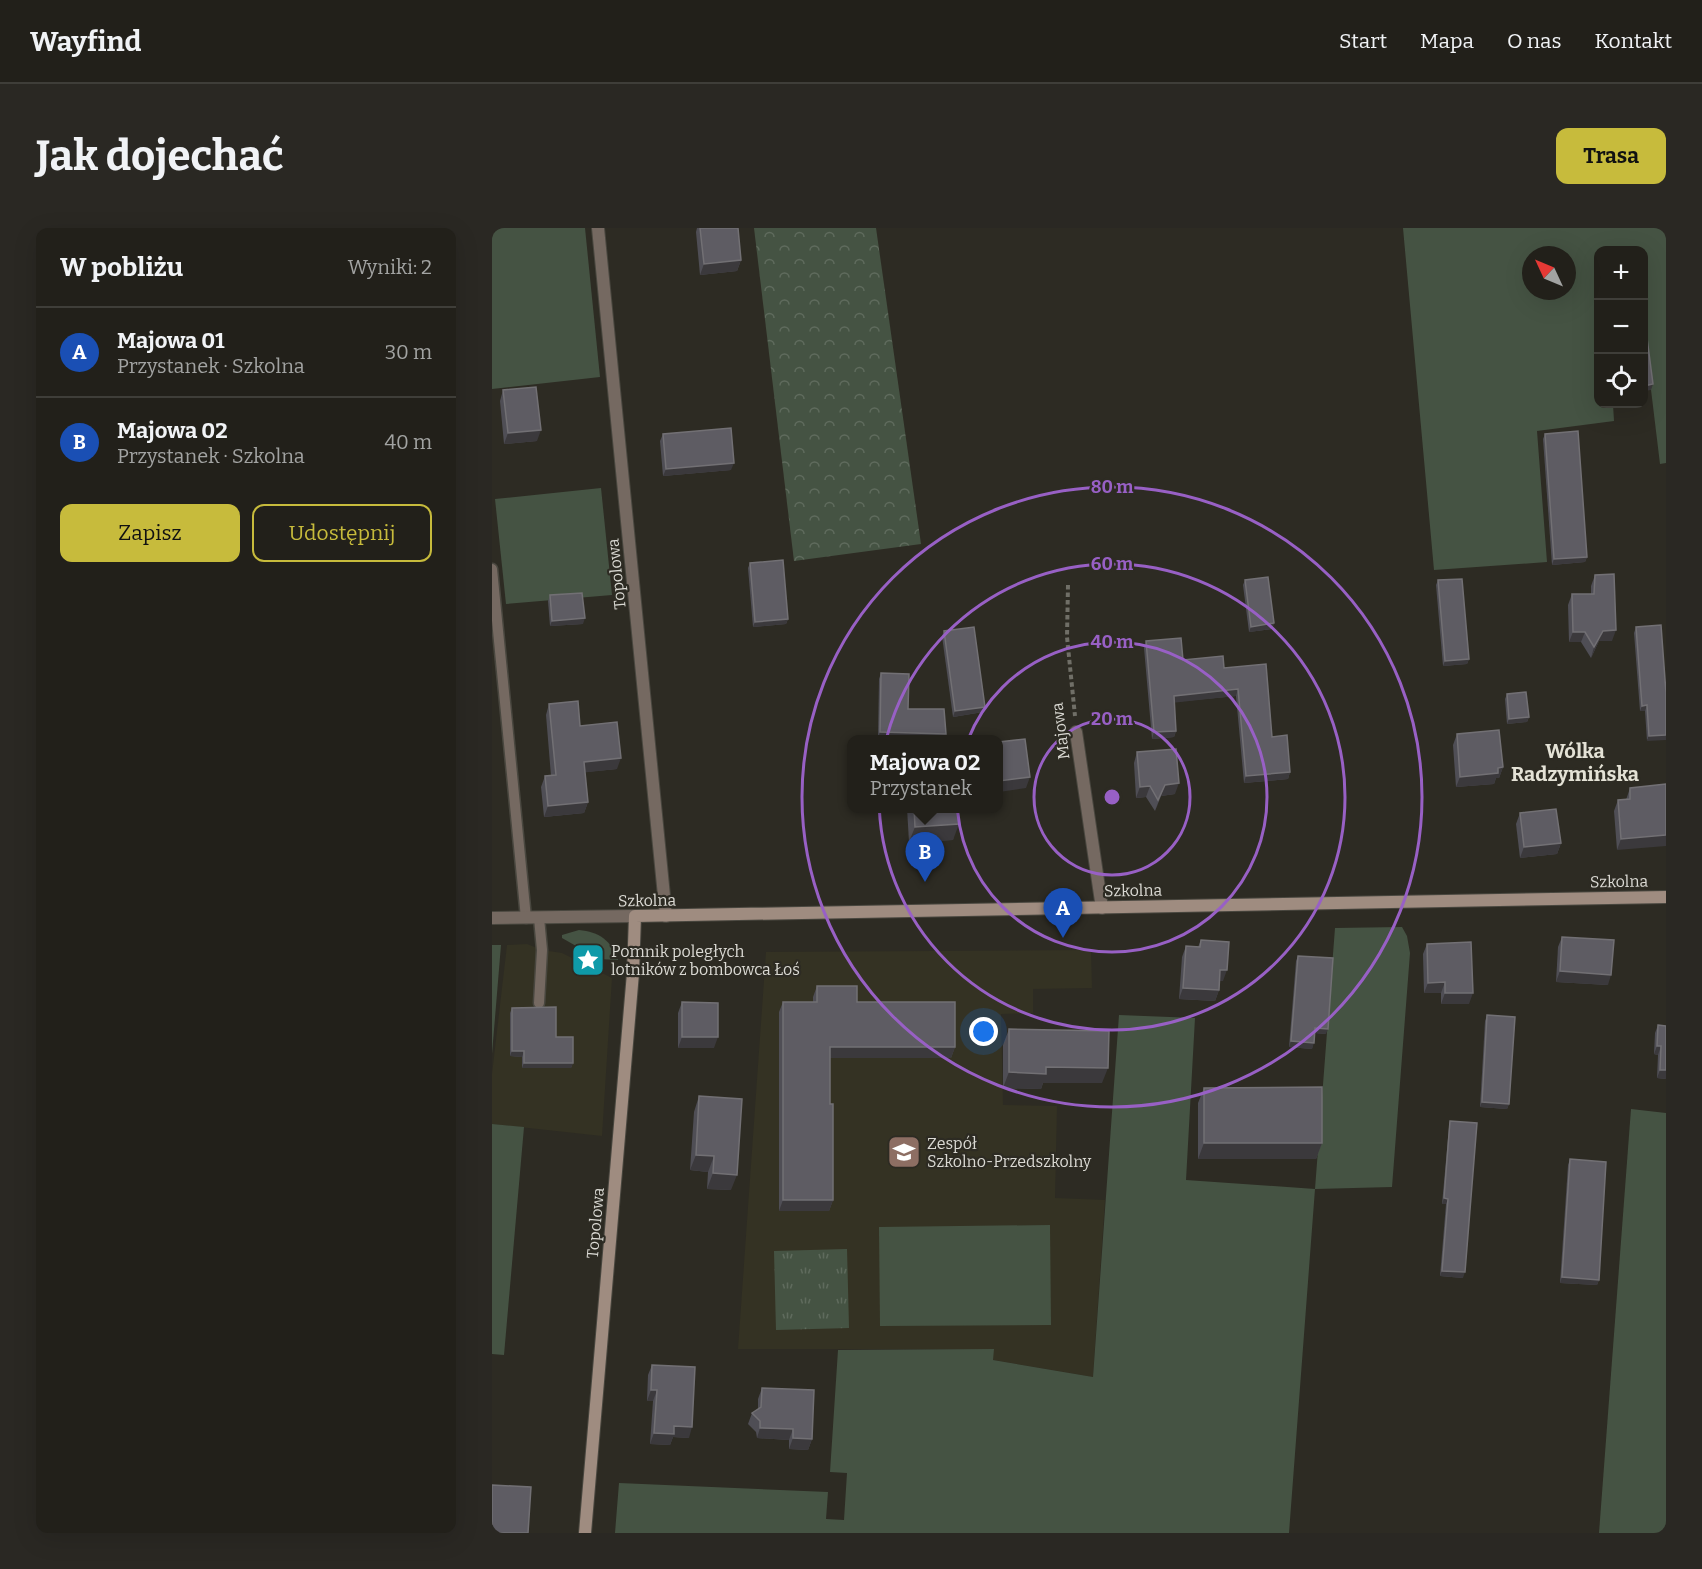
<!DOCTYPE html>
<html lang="pl">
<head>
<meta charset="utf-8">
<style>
  body { margin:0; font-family:Bitter,serif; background:#2a2823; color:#f1f3f6 }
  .controls { position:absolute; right:18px; top:18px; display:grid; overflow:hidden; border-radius:12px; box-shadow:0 6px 24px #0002 }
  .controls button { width:54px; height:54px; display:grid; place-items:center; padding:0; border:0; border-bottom:2px solid #3f3e39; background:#22201a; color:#f1f3f6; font:30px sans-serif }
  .compass { position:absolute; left:1030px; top:18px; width:54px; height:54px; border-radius:50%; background:#22201a; box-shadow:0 6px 24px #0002; rotate:314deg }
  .you { position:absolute; left:492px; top:804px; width:21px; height:21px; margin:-15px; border:4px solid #fff; border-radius:50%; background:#1a73e8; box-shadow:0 0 0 9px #1a73e833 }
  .badge { display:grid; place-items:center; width:39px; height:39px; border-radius:50%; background:#c7bb3c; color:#fff; font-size:20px; font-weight:700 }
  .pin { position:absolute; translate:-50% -50px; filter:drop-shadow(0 2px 3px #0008) }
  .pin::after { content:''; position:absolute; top:32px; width:21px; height:18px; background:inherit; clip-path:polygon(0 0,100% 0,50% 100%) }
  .popup { position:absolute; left:355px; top:507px; width:156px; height:78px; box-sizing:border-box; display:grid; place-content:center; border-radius:12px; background:#22201a; filter:drop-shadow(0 2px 4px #0005); font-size:20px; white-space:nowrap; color:#a2a3a2 }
  .popup b { font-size:22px; color:#f1f3f6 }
  .popup::after { content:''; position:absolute; left:50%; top:100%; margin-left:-12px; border:12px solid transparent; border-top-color:#22201a }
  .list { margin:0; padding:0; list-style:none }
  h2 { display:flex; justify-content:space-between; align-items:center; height:78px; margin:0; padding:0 24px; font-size:26px }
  h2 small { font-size:20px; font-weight:400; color:#a2a3a2 }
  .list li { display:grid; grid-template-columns:39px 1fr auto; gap:18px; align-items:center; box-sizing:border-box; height:90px; padding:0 24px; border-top:2px solid #3f3e39 }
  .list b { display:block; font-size:22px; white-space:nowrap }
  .list p { margin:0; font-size:20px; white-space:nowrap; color:#a2a3a2 }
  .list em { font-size:20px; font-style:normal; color:#a2a3a2 }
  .actions { display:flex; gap:12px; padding:18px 24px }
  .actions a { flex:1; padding:14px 0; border:2px solid #c7bb3c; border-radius:12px; text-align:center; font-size:21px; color:#c7bb3c }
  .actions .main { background:#c7bb3c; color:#111 }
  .icon { flex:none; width:33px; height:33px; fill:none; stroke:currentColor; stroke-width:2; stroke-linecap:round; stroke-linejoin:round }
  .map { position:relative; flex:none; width:1174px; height:1305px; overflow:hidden; border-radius:12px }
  header { display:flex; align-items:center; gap:36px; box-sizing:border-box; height:84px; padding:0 30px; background:#22201a; border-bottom:2px solid #3f3e39 }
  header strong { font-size:28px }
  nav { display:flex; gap:33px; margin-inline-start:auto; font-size:21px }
  .intro { display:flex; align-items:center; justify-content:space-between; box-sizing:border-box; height:144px; padding:0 36px }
  h1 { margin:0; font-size:42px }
  .button { padding:15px 27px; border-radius:12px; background:#c7bb3c; color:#111; font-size:21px; font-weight:700 }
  main { display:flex; gap:36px; padding:0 36px }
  aside { flex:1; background:#22201a; border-radius:12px; box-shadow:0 6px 24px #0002 }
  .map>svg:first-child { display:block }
  .built { fill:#343223 }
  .green { fill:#455343; fill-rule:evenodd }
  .forest { fill:url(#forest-crowns) }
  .park { fill:url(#park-tufts) }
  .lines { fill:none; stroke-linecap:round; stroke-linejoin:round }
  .lane-casing { stroke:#49473f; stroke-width:13 }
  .street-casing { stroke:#49473f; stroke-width:14 }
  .secondary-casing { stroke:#49473f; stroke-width:14 }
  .path { stroke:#706f67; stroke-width:4; stroke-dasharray:4.5 3; stroke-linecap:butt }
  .lane { stroke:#756961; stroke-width:10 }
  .street { stroke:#756961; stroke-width:12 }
  .secondary { stroke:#9f8c80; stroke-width:12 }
  .wall { fill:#4f4e55 }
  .shaded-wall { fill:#3b393c }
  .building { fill:#5e5c63; stroke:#727074; stroke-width:1.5 }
  .ring { fill:none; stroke:#9860c5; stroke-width:3 }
  .labels { text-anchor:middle; stroke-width:4.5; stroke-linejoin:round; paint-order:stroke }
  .street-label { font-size:16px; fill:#dad9d3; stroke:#2d2b23 }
  .poi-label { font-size:16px; fill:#dad9d3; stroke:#2d2b23; text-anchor:start }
  .quarter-label { font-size:20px; font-weight:bold; fill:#e4e2d6; stroke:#2d2b23 }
  .centre { fill:#9860c5; stroke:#2d2b23; stroke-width:3 }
  .ring-label { font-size:18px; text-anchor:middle; font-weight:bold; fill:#9860c5; stroke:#2d2b23; stroke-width:4.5; stroke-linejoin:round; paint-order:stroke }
</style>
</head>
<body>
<header>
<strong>Wayfind</strong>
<nav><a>Start</a><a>Mapa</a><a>O nas</a><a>Kontakt</a></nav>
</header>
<div class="intro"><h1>Jak dojechać</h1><a class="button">Trasa</a></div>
<main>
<aside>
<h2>W pobliżu<small>Wyniki: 2</small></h2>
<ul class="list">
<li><span class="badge" style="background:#1a4fb4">A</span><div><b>Majowa 01</b><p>Przystanek · Szkolna</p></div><em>30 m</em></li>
<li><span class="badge" style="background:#1a4fb4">B</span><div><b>Majowa 02</b><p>Przystanek · Szkolna</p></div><em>40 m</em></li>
</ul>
<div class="actions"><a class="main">Zapisz</a><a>Udostępnij</a></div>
</aside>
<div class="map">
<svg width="1174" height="1305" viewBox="0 0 1174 1305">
  <defs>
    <pattern id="forest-crowns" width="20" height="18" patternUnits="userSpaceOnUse" patternTransform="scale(1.5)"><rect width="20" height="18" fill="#455343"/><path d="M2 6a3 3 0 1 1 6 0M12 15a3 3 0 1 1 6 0" fill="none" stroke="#5f6b5d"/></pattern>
    <pattern id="park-tufts" width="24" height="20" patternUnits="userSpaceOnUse" patternTransform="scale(1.5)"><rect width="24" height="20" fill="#455343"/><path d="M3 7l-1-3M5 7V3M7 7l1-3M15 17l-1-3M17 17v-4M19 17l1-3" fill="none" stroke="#5f6b5d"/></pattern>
  </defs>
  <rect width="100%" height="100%" fill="#2d2b23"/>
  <!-- built -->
  <g class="built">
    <polygon points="35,716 50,722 70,725 120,750 110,908 0,896 0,846 15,717"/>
    <polygon points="599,722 600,760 541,761 541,785 509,786 511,877 565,878 563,970 613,972 601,1149 501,1132 501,1121 246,1121 274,724"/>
  </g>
  <!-- green -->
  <g class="green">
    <polygon points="0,0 93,0 108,149 0,161"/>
    <path d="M 911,0 L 1174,0 L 1174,235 L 1168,236 L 1152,104 L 1152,22 L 1106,22 L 1106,176 L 1121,176 L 1122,193 L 1045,203 L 1055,334 L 942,342 ZM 1039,27 L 1075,27 L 1075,63 L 1039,63 Z"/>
    <polygon points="109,260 120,367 14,376 3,271"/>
    <polygon points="910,699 915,708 918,725 900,959 823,961 797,1305 123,1305 127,1255 336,1264 334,1291 352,1292 355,1245 338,1244 346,1122 502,1121 501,1132 601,1149 627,787 703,790 694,952 823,961 843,700"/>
    <path d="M 87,702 C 107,704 119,712 126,732 L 107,731 L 70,710 L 70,707 Z"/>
    <polygon points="0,717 9,717 0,826"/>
    <polygon points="1139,881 1174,885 1174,1305 1107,1305"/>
    <polygon points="0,896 32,899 12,1127 0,1126"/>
    <polygon points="558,997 559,1097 388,1098 387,999"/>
  </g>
  <!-- forest -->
  <polygon class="forest" points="262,0 384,0 429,316 302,333"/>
  <!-- park -->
  <polygon class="park" points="355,1021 357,1100 284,1102 282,1023"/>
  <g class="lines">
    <!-- lane casing -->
    <g class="lane-casing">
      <g id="lane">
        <polyline points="0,341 34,690"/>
        <polyline points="47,775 50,722 47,690"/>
      </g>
    </g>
    <!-- street casing -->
    <g class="street-casing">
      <g id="street">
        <polyline points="106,0 174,688"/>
        <polyline points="584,504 610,680"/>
        <polyline points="0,690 143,688"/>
      </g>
    </g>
    <!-- secondary casing -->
    <g class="secondary-casing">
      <polyline id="secondary" points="93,1305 141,745 143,688 1174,669"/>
    </g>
    <!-- path -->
    <polyline class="path" points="576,357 575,409 583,488"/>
    <!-- lane -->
    <use href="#lane" class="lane"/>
    <!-- street -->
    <use href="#street" class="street"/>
    <!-- secondary -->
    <use href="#secondary" class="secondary"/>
  </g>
  <!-- wall -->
  <g class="wall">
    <polygon points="205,0 246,0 249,32 245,43 208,47 204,4"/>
    <polygon points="11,162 45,213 12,216 8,173"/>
    <polygon points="171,206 239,242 171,248 168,213"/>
    <polygon points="1053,206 1095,329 1093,334 1060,337 1051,211"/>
    <polygon points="258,335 296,391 294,396 261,399 256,340"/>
    <polygon points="1103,347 1120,413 1107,413 1099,430 1089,414 1077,414 1076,377 1080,366 1099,366 1099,358"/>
    <polygon points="753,352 782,395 780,401 757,404 751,357"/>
    <polygon points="946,352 977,431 975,436 951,438 944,357"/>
    <polygon points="58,367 91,396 58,398 56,373"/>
    <polygon points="1144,399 1174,465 1155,513 1153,483 1148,483 1142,405"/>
    <polygon points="452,403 493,479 491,484 461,489 450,408"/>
    <polygon points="654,413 691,432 732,440 780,509 798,544 796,551 752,555 744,468 682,474 684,503 682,509 660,511 652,420"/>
    <polygon points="389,445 416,481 386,510 387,451"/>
    <polygon points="1015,466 1037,489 1035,494 1015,496 1013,471"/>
    <polygon points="57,476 88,498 125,541 93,544 96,574 92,585 52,589 49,559 53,548 59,548 54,487"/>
    <polygon points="965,506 1011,539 1007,550 1004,550 1002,556 964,559 961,517"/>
    <polygon points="645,524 683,566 669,568 663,583 654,569 644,570 642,535"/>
    <polygon points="1174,556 1125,622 1122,583 1126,572 1134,572 1138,560"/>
    <polygon points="415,580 466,580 461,612 417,614"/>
    <polygon points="1028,585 1069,615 1065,626 1028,630 1024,596"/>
    <polygon points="1070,709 1116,757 1064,754 1066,719"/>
    <polygon points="709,712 731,753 727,753 727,762 723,773 687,771 690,729 694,718 706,719"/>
    <polygon points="935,716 977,776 949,776 949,765 932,765 931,726"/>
    <polygon points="806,728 834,806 823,805 820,821 797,819 804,733"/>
    <polygon points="325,758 365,774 463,819 459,830 338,830 338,876 341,972 337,983 287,983 287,784 291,774 321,774 321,769"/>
    <polygon points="190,774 222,820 186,820 186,785"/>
    <polygon points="20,780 64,809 81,835 79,840 30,840 30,829 18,828 18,785"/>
    <polygon points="995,787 1017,876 1015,881 988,879 993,793"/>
    <polygon points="1166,797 1174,798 1174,851 1165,850 1166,827 1162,826 1163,805"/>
    <polygon points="517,801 610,855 551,855 549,861 511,860 511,817"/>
    <polygon points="712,860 830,915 824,931 706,931 706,875"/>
    <polygon points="207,868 239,962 215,961 216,944 198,942 202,884"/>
    <polygon points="958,893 971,1050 948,1048 954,976 950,976 957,899"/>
    <polygon points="1078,931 1107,1052 1105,1057 1068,1055 1076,937"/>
    <polygon points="160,1137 197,1210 181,1209 178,1217 158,1216 161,1173 155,1173 156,1147"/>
    <polygon points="270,1160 320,1211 316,1222 297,1221 297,1212 265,1210 264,1204 256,1196 260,1185 266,1182 266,1171"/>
  </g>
  <!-- shaded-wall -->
  <g class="shaded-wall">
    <polygon points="249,32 245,43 208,47 212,36"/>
    <polygon points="1161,156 1159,162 1152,163 1152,158"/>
    <polygon points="49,202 45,213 12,216 16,205"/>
    <polygon points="242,235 239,242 171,248 174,241"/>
    <polygon points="1095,329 1093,334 1060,337 1062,331"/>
    <polygon points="93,390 91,396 58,398 60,393"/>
    <polygon points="296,391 294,396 261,399 263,394"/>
    <polygon points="782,395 780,401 757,404 759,399"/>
    <polygon points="1124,402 1120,413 1107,413 1099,430 1102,419 1111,403"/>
    <polygon points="1081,404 1093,404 1089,414 1077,414"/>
    <polygon points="977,431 975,436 951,438 953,433"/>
    <polygon points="746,461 744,468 679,475 682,468"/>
    <polygon points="1155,477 1153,483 1148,483 1150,478"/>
    <polygon points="493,479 491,484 461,489 463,483"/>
    <polygon points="1037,489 1035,494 1015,496 1017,491"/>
    <polygon points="684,503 682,509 660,511 662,504"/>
    <polygon points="388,504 454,506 452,512 386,510"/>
    <polygon points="1174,507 1174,512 1155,513 1157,508"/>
    <polygon points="129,530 125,541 88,545 92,534"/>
    <polygon points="1011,539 1007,550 1004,550 1002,556 964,559 968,549"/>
    <polygon points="798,544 796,551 752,555 754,548"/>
    <polygon points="538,549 534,560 507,564 507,553"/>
    <polygon points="687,555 683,566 669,568 663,583 673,557"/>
    <polygon points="658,558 654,569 644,570 648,559"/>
    <polygon points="96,574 92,585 52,589 56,578"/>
    <polygon points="467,596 461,612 417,614 423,599"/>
    <polygon points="1174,607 1174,618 1125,622 1129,611"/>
    <polygon points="1069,615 1065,626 1028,630 1032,619"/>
    <polygon points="728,742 735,742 731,753 724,753"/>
    <polygon points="1068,743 1119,747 1116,757 1064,754"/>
    <polygon points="953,754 949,765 932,765 936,755"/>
    <polygon points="691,760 727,762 723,773 687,771"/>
    <polygon points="953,765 981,765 977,776 949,776"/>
    <polygon points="823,800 836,801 834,806 821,805"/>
    <polygon points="190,809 226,809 222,820 186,820"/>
    <polygon points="799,813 822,815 820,821 797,819"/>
    <polygon points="1165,818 1169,818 1166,827 1162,826"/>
    <polygon points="338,819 463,819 459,830 334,830"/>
    <polygon points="20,823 32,823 30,829 18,828"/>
    <polygon points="32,835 81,835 79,840 30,840"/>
    <polygon points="554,839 616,840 610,855 551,855 549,861 511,860 517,844"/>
    <polygon points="1168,842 1174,842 1174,851 1165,850"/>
    <polygon points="990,874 1017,876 1015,881 988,879"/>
    <polygon points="712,915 830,915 824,931 706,931"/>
    <polygon points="204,927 222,928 216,944 198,942"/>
    <polygon points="221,945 245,947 239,962 215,961"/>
    <polygon points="952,970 956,971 954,976 950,976"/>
    <polygon points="291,972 341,972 337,983 287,983"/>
    <polygon points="950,1043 973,1044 971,1050 948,1048"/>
    <polygon points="1070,1049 1107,1052 1105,1057 1068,1055"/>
    <polygon points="159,1162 165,1162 161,1173 155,1173"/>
    <polygon points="182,1198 200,1199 197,1210 181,1209 178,1217 158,1216 162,1205"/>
    <polygon points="268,1200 301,1201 297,1212 265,1210"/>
    <polygon points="301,1210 320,1211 316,1222 297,1221"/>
  </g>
  <!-- building -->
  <g class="building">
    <polygon points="208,0 246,0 249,32 212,36"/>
    <polygon points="1155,110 1161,156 1152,158 1152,111"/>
    <polygon points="44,159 49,202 16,205 11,162"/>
    <polygon points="239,200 242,235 174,241 171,206"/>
    <polygon points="1086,203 1095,329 1062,331 1053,206"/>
    <polygon points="291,332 296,391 263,394 258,335"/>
    <polygon points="1122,346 1124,402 1111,403 1102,419 1093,404 1081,404 1080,366 1102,366 1103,347"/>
    <polygon points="776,349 782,395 759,399 753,352"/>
    <polygon points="970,351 977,431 953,433 946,352"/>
    <polygon points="90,365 93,390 60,393 58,367"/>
    <polygon points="1169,397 1174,465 1174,507 1157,508 1155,477 1150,478 1144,399"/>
    <polygon points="482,399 493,479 463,483 452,403"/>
    <polygon points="689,410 691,432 731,428 732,440 774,436 780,509 795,507 798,544 754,548 746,461 682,468 684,503 662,504 654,413"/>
    <polygon points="389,445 417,446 416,481 452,481 454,506 388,504"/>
    <polygon points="1034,464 1037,489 1017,491 1015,466"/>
    <polygon points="86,473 88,498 125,494 129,530 92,534 96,574 56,578 53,548 64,547 57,476"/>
    <polygon points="1007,502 1011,539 1006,540 1006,545 968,549 965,506"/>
    <polygon points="533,511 538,549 507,553 507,514"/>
    <polygon points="684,521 687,555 673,557 666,572 658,558 648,559 645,524"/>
    <polygon points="1174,556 1174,607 1129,611 1126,572 1138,571 1138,560"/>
    <polygon points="422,580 466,580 467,596 423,599"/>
    <polygon points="1064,581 1069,615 1032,619 1028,585"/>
    <polygon points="1070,709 1122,712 1119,747 1068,743"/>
    <polygon points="709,712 737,714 735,742 728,742 727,762 691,760 694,718 708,719"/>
    <polygon points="979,714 981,765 953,765 953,754 936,755 935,716"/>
    <polygon points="806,728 841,730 836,801 823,800 822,815 799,813"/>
    <polygon points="325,758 365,758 365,774 463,774 463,819 338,819 338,876 341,876 341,972 291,972 291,774 325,774"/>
    <polygon points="190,774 226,775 226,809 190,809"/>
    <polygon points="64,779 64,809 81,809 81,835 32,835 32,823 20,823 20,780"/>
    <polygon points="995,787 1023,789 1017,876 990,874"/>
    <polygon points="1166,797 1174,798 1174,842 1168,842 1169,818 1165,818"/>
    <polygon points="517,801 617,803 616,840 554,839 554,846 517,844"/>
    <polygon points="830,859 830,915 712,915 712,860"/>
    <polygon points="207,868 250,871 245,947 221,945 222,928 204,927"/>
    <polygon points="958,893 985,895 973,1044 950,1043 956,971 952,970"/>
    <polygon points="1078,931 1114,934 1107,1052 1070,1049"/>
    <polygon points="160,1137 203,1139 200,1199 182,1198 182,1206 162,1205 165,1162 159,1162"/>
    <polygon points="270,1160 322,1162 320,1211 301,1210 301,1201 268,1200 268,1193 260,1185 269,1179"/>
    <polygon points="0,1257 39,1259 36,1305 0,1305"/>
  </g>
  <!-- distance rings -->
  <g class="ring">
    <circle cx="620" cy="569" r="78"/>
    <circle cx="620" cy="569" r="155"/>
    <circle cx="620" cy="569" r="233"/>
    <circle cx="620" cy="569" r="310"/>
  </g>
  <!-- icons -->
  <defs>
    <g id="sight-square" transform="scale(1.725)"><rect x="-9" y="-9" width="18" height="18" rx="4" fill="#0f9aa8" stroke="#2d2b23"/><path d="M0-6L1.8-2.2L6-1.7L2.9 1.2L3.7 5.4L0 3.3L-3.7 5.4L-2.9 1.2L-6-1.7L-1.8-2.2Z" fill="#fff"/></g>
    <g id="school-square" transform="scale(1.725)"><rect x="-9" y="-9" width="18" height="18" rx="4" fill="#8d6e63" stroke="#2d2b23"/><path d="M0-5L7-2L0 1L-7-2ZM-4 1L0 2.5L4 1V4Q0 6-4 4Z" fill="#fff"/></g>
  </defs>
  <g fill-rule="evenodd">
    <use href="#sight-square" x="96" y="732"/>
    <use href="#school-square" x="412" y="924"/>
  </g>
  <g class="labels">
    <!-- street labels -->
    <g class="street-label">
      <text transform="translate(124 346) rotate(-96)" y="6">Topolowa</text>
      <text transform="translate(568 503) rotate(-97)" y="6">Majowa</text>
      <text transform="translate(1127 653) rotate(-1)" y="6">Szkolna</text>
      <text transform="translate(641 662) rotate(-1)" y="6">Szkolna</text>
      <text transform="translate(155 672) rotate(-1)" y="6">Szkolna</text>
      <text transform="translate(103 995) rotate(-85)" y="6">Topolowa</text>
    </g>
    <!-- poi labels -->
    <g class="poi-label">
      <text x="119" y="729">Pomnik poległych<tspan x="119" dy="18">lotników z bombowca Łoś</tspan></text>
      <text x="435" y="921">Zespół<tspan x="435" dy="18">Szkolno-Przedszkolny</tspan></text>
    </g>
    <!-- quarter labels -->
    <g class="quarter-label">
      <text x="1083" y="530">Wólka<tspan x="1083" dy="23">Radzymińska</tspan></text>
    </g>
  </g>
  <circle cx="620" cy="569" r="9" class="centre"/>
  <g class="ring-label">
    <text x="620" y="265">80 m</text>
    <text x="620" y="342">60 m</text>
    <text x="620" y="420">40 m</text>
    <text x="620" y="497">20 m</text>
  </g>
</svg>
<div class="controls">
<button>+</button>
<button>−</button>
<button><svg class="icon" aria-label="locate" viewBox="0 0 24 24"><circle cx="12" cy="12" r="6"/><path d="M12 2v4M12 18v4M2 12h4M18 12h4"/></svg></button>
</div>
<svg class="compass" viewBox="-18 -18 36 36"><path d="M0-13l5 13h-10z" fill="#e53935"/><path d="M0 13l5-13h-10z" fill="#a2a3a2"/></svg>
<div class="you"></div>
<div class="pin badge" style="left:571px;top:710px;background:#1a4fb4">A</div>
<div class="pin badge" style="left:433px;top:654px;background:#1a4fb4">B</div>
<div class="popup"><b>Majowa 02</b>Przystanek</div>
</div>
</main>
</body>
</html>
